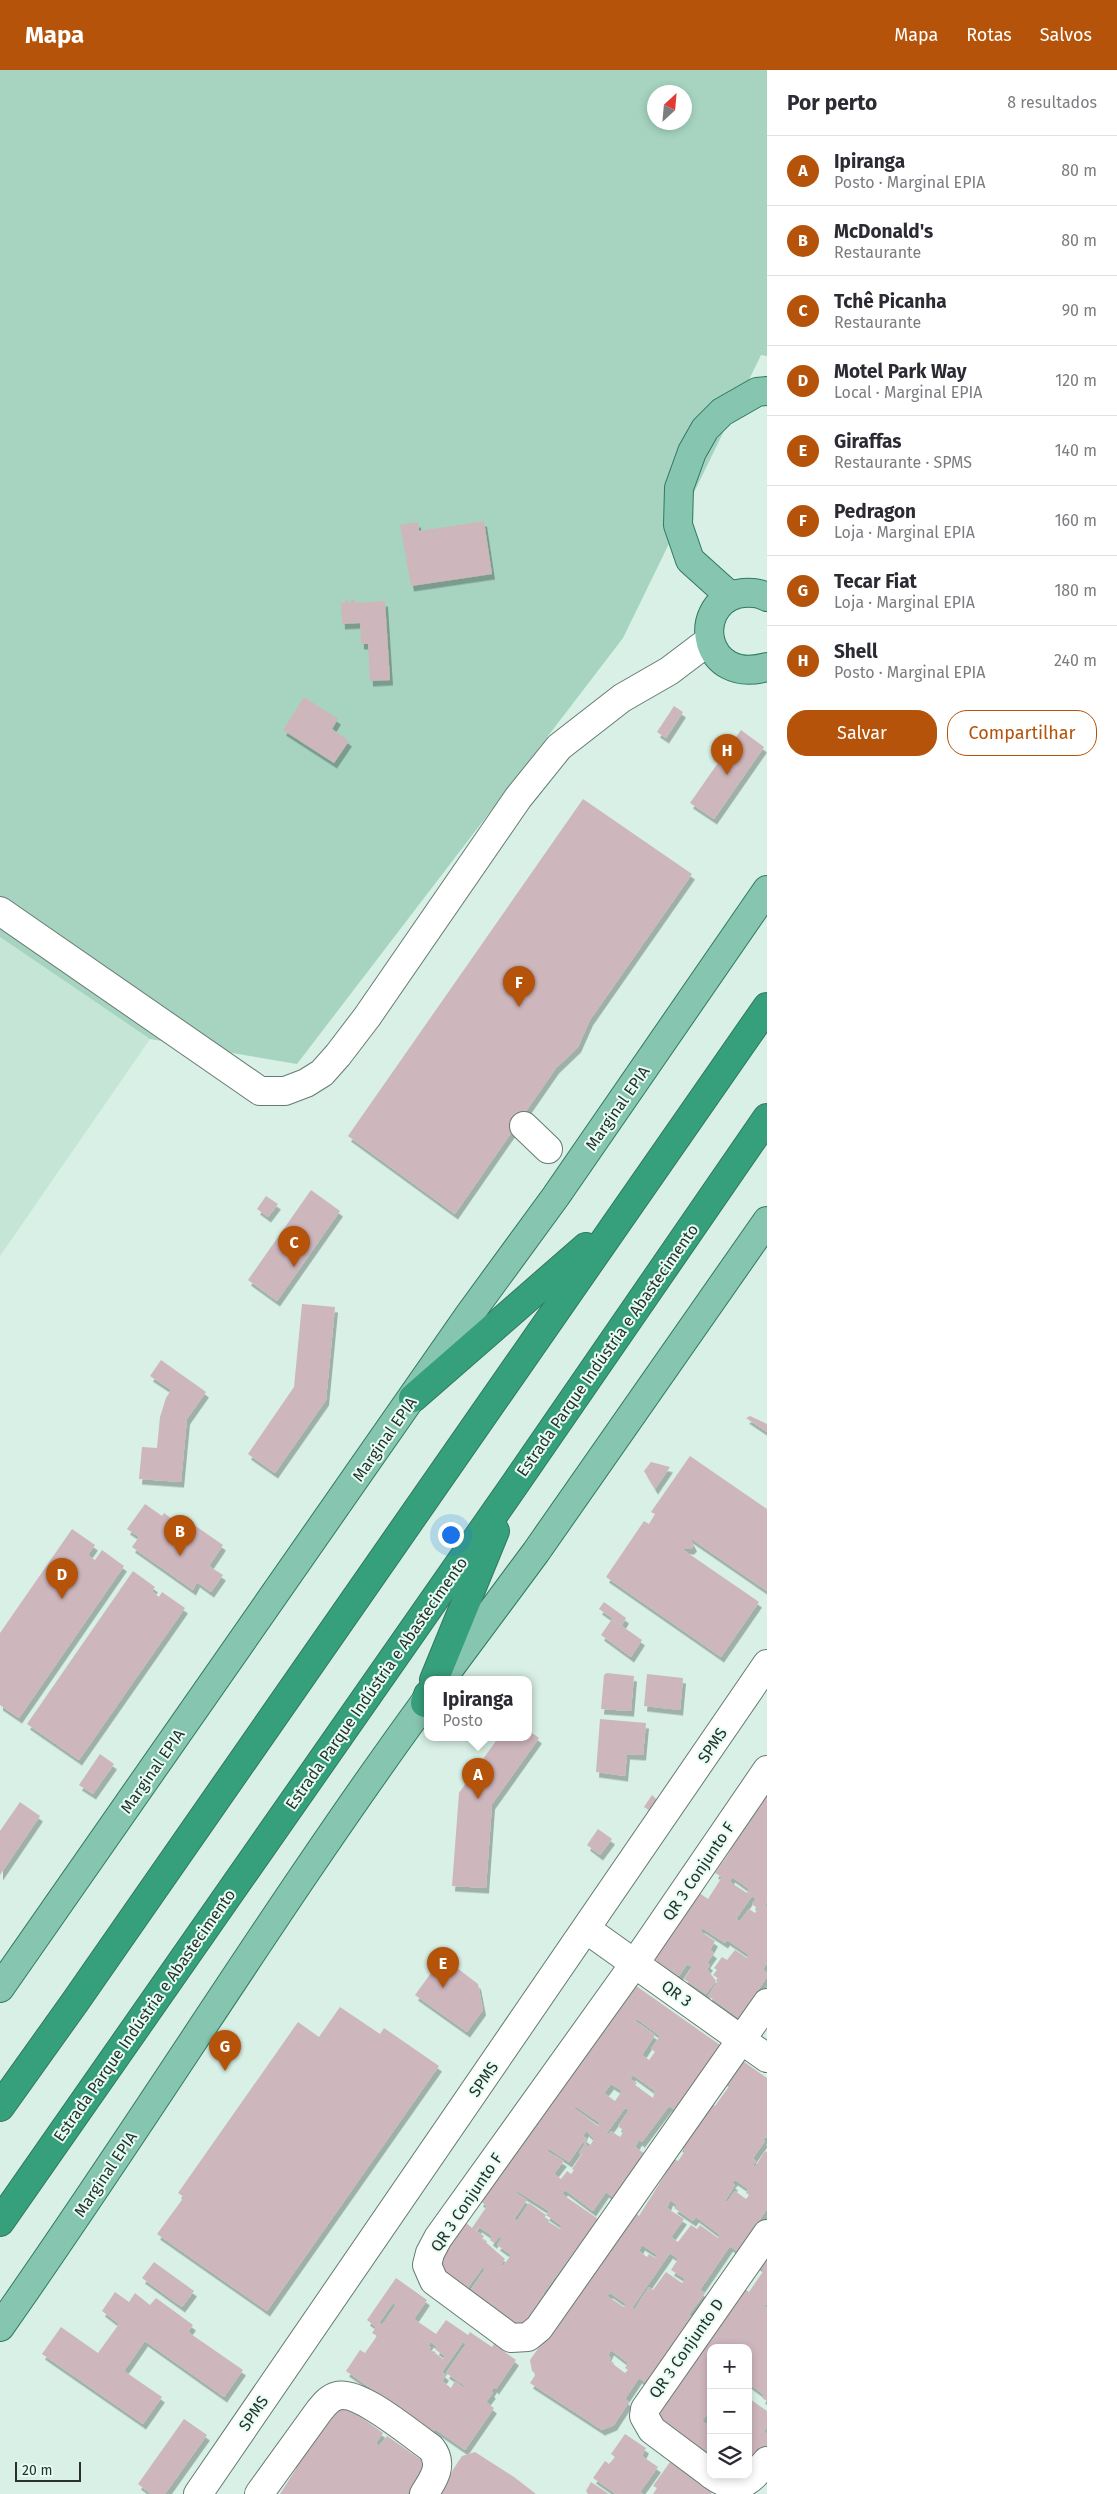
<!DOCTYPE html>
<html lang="pt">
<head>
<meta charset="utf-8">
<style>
  body { margin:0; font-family:"Fira Sans",sans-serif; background:#f7f7f7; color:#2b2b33 }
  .controls { position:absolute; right:15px; bottom:15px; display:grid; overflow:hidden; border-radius:10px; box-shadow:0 2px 8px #0003 }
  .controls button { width:45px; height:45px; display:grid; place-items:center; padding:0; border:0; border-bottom:1px solid #e1e1e2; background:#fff; color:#2b2b33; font:25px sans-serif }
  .compass { position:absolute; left:647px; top:15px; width:45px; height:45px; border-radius:50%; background:#fff; box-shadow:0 2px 8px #0003; rotate:26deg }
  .scale { position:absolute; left:15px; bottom:12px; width:66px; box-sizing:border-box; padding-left:5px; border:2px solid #28312d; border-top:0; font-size:14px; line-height:18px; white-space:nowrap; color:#28312d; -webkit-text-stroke:4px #e5fdf3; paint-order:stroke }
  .you { position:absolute; left:450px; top:1464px; width:18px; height:18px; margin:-12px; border:4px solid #fff; border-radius:50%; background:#1a73e8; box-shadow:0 0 0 8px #1a73e833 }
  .badge { display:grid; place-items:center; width:32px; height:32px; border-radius:50%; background:#b45309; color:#fff; font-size:16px; font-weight:700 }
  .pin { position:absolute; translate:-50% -41px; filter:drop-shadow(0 1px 2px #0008) }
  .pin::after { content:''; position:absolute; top:26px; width:18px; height:15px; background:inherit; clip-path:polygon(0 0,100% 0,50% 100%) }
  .popup { position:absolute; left:424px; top:1606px; width:108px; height:65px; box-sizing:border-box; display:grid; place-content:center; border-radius:10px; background:#fff; filter:drop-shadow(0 1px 4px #0005); font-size:16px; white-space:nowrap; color:#7c7c81 }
  .popup b { font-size:19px; color:#2b2b33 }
  .popup::after { content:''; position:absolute; left:50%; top:100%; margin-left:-10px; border:10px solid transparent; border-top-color:#fff }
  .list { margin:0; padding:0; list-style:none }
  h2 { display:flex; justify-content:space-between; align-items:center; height:65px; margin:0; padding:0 20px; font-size:21px }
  h2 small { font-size:16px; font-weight:400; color:#7c7c81 }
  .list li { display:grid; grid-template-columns:32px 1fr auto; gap:15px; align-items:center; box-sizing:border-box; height:70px; padding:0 20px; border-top:1px solid #e1e1e2 }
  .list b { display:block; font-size:19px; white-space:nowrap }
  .list p { margin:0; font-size:16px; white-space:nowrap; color:#7c7c81 }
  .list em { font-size:16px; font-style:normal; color:#7c7c81 }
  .actions { display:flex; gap:10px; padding:15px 20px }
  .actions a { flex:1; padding:11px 0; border:1px solid #b45309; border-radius:20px; text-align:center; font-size:18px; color:#b45309 }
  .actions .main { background:#b45309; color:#fff }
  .icon { flex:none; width:28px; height:28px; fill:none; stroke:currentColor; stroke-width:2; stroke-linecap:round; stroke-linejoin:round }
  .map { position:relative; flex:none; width:767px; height:2424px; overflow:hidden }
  header { display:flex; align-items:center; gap:30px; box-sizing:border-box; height:70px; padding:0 25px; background:#b45309; color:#fff }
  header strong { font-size:24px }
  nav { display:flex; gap:28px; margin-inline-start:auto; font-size:18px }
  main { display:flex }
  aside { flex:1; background:#fff }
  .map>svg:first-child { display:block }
  .built { fill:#c5e5d7 }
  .green { fill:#a6d4c1; fill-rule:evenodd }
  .building { fill:#ceb6bd; fill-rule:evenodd; filter:url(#shadow) }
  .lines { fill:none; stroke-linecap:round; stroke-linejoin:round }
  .minor-casing { stroke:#667b72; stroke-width:30 }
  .major-casing { stroke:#317860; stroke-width:30 }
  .highway-casing { stroke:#317860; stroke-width:30 }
  .minor { stroke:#fff; stroke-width:28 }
  .major { stroke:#86c5b0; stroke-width:28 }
  .highway { stroke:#369f7c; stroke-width:28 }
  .labels { text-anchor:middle; stroke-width:4; stroke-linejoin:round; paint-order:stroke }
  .street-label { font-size:16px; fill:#28312d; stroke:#e5fdf3 }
</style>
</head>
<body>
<header>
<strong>Mapa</strong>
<nav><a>Mapa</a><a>Rotas</a><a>Salvos</a></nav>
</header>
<main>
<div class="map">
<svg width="767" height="2424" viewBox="0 0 767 2424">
  <defs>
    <filter id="shadow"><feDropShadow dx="3" dy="5.5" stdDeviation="0" flood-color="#0004"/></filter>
  </defs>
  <rect width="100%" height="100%" fill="#d8f0e5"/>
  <!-- built -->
  <polygon class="built" points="0,867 150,969 0,1186"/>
  <!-- green -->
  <path class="green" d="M 0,0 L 767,0 L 767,286 L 761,285 L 623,568 L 297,994 L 150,969 L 0,867 ZM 654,22 L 684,22 L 684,52 L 654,52 Z"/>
  <!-- building -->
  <g class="building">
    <polygon points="484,451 492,504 411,516 400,455 418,452 419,461"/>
    <polygon points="345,529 348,530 348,533 351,533 351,530 355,530 355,533 385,531 390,610 370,611 368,574 361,574 360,553 342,554 341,533 345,533"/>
    <polygon points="304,627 338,649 332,659 349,671 334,693 283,660"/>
    <polygon points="674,636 683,642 666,668 657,662"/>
    <polygon points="741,660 764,677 714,749 690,733"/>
    <polygon points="583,729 692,804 590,950 578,977 556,998 455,1144 348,1066"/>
    <polygon points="311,1120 340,1141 277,1231 248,1210"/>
    <polygon points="266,1126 278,1134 268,1147 257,1139"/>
    <polygon points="302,1234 335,1237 326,1330 275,1403 248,1384 294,1317"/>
    <polygon points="161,1290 206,1322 187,1349 181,1412 139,1409 142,1377 157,1378 160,1347 166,1328 171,1320 150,1306"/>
    <polygon points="750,1346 767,1354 767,1362 746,1348"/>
    <polygon points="690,1386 767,1439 767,1521 690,1468 694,1476 691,1479 682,1479 759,1532 721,1587 606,1507 644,1451 649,1454 655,1444 651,1442"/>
    <polygon points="651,1392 670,1397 655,1419 644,1401"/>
    <polygon points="145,1434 162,1446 164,1443 180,1455 184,1448 223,1475 209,1496 223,1505 211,1522 197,1512 193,1520 132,1477 139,1467 127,1459"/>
    <polygon points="72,1459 95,1475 88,1485 95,1490 102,1480 124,1496 19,1648 0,1635 0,1563"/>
    <polygon points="133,1501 155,1517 152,1521 159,1527 162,1522 185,1538 79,1690 27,1654"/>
    <polygon points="604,1532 626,1548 622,1555 599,1539"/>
    <polygon points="612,1549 642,1570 631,1587 601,1565"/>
    <polygon points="607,1603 634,1606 631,1641 601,1639 604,1605"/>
    <polygon points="647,1604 683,1608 680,1640 644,1636"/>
    <polygon points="600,1649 646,1653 643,1685 627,1684 625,1706 596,1702"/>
    <polygon points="528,1660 539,1668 492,1734 486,1818 452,1816 459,1723 498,1668 528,1668"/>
    <polygon points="100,1684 114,1694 93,1724 79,1715"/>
    <path d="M 767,1720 L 767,1833 L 764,1835 L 767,1837 L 767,1893 L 763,1899 L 767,1903 L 767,1907 L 739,1948 L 708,1926 L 719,1909 L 713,1905 L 717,1900 L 714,1898 L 722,1887 L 727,1890 L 735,1880 L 747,1888 L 749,1885 L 727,1870 L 725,1873 L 702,1858 L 700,1861 L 715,1871 L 710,1880 L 714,1883 L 707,1893 L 710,1895 L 707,1899 L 716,1911 L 706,1924 L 684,1909 L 692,1897 L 687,1894 L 679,1906 L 653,1888 L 695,1820 L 708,1829 L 722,1807 L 715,1803 L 731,1780 L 726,1777 ZM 732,1807 L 749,1819 L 747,1823 L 730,1812 ZM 752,1826 L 756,1829 L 752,1834 L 758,1839 L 755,1843 L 749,1839 L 740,1851 L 736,1849 Z"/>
    <polygon points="652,1725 657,1730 649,1740 644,1737"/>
    <polygon points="20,1732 40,1746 0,1805 0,1761"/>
    <polygon points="598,1759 612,1769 600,1785 587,1775"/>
    <polygon points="457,1898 478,1914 483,1940 467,1962 415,1925 431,1903"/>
    <path d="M 632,1913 L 720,1975 L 675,2040 L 669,2036 L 642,2072 L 639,2070 L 635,2077 L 645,2084 L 614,2128 L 606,2122 L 593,2141 L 565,2120 L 562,2124 L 598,2149 L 543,2224 L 547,2226 L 523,2258 L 514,2257 L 470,2221 L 485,2199 L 483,2197 L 467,2219 L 434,2196 L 465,2152 L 472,2158 L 487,2136 L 480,2131 ZM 637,1949 L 660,1966 L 651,1979 L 655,1982 L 649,1990 L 642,1985 L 655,1965 L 635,1951 ZM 633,2005 L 655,2021 L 653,2028 L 635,2015 L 637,2013 L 630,2009 ZM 611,2014 L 622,2021 L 615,2031 L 604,2023 ZM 575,2036 L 600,2053 L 598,2056 L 574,2038 ZM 625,2038 L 629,2040 L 618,2056 L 624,2061 L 620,2067 L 611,2061 L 608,2065 L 606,2064 ZM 586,2061 L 594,2069 L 589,2077 L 585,2074 L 579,2083 L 582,2084 L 572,2099 L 574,2100 L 571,2104 L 567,2101 L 561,2109 L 554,2104 L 564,2091 L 547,2081 L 549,2079 L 569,2092 L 583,2072 L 585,2074 L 588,2070 L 583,2066 ZM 517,2121 L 549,2141 L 546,2145 L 562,2156 L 560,2159 L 544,2149 L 546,2145 L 529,2133 L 517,2151 L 514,2149 L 527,2130 L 516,2123 ZM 479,2157 L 492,2166 L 490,2170 L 494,2173 L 499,2167 L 502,2168 L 497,2175 L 511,2185 L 503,2196 L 501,2195 L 505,2189 L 482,2169 L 484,2166 L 476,2161 Z"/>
    <polygon points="340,1937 380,1964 384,1958 439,1996 267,2241 157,2164 184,2127 178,2123 298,1952 319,1967"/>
    <path d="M 740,1989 L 767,2008 L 767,2067 L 763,2069 L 765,2071 L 753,2088 L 756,2091 L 753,2095 L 755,2097 L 765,2081 L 767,2082 L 767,2139 L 738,2182 L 730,2176 L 700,2220 L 705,2223 L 689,2245 L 692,2247 L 677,2270 L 646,2313 L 639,2308 L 625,2329 L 629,2332 L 614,2355 L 602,2360 L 530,2313 L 536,2304 L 532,2301 L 530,2290 L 634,2142 L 639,2146 L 668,2100 L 665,2098 L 672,2088 L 678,2091 L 685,2081 L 679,2076 L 710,2033 L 715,2036 L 730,2015 L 724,2010 ZM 735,2110 L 748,2119 L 746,2123 L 749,2125 L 746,2129 L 735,2121 L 727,2132 L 725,2131 L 735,2115 L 732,2113 ZM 670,2130 L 677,2135 L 674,2138 L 693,2151 L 696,2147 L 720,2165 L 718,2168 L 700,2155 L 697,2159 L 691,2155 L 678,2172 L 671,2167 L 684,2149 L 667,2138 ZM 642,2175 L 657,2185 L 655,2188 L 649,2184 L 647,2187 L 639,2181 ZM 670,2183 L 678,2189 L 671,2200 L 685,2209 L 682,2213 L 666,2202 L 653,2220 L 649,2217 L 634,2240 L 632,2238 ZM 610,2223 L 626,2234 L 624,2237 L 607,2226 ZM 611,2280 L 628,2293 L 625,2298 L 628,2300 L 625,2303 L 609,2291 L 611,2288 L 608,2286 Z"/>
    <polygon points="767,2179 767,2234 764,2235 767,2238 767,2331 762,2328 764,2325 748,2313 751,2308 748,2304 748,2278 711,2278 711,2339 702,2351 711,2357 711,2389 651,2347 742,2217 749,2222 764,2200 756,2194"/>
    <polygon points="154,2192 194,2221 182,2237 142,2208"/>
    <path d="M 396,2208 L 427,2230 L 414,2249 L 436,2264 L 446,2250 L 468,2265 L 470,2262 L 492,2277 L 494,2274 L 516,2290 L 496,2319 L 494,2317 L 491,2322 L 493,2323 L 486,2332 L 494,2338 L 465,2380 L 435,2359 L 433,2362 L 430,2360 L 346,2301 L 360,2280 L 365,2283 L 377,2266 L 372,2263 L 376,2257 L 367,2250 ZM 393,2233 L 396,2235 L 382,2255 L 379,2253 ZM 431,2272 L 437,2277 L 436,2280 L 445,2286 L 443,2289 L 435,2283 L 436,2282 L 429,2280 L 431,2278 L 428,2276 ZM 463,2272 L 466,2274 L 446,2303 L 465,2316 L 464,2318 L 455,2311 L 451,2318 L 442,2311 L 446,2305 L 442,2302 Z"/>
    <polygon points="115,2222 129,2232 135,2223 150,2235 156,2228 193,2255 188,2262 243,2300 224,2327 145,2271 124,2301 162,2327 143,2354 42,2284 61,2257 98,2283 119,2254 102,2241"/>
    <polygon points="750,2329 767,2341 767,2357 764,2362 767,2364 767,2374 757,2389 748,2383"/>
    <polygon points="340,2332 383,2363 376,2373 379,2376 387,2366 427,2394 407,2424 280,2424 296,2399 293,2397"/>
    <polygon points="184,2349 207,2365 165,2424 151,2424 138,2414"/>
    <polygon points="625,2364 646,2378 642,2386 658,2397 640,2422 643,2424 616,2424 593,2408 605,2391 609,2394 615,2387 611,2384"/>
    <polygon points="475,2382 514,2407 536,2424 437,2424 462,2386"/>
    <polygon points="670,2392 712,2422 711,2424 653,2424 657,2418 653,2416"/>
    <polygon points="591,2412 609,2424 588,2424 586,2421"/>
  </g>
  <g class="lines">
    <!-- minor casing -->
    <g class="minor-casing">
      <g id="minor">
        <polyline points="0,841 260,1021 285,1021 306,1013 322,1003 338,985 367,947 518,728 559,677 622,628 669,601 710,570"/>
        <polyline points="524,1056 548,1079"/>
        <polyline points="767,1700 635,1893 438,2168 430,2183 427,2195 434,2211 511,2268 528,2267 539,2258 767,1933"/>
        <polyline points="586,1859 767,1988"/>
        <polyline points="711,2404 652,2360 644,2346 645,2339 767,2164"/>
        <path d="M 712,2405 C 739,2424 748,2413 767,2391"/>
        <polyline points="198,2424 767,1594"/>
        <path d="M 259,2424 L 319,2341 C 324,2335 329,2328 337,2326 C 358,2319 412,2365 431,2378 C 444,2394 434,2409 424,2424"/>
      </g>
    </g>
    <!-- major casing -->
    <g class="major-casing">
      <g id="major">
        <polyline points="730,526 690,490 678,455 679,418 692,382 705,359 722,342 757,322 767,321"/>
        <path d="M 767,527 C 758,522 748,522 737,524 C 691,537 703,615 767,597"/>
        <polyline points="441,1610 536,1482 767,1151"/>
        <polyline points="0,1918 469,1245 556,1126 767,820"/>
        <path d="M 0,2257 C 146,2050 278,1833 428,1628"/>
      </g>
    </g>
    <!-- highway casing -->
    <g class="highway-casing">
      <g id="highway">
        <polyline points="413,1328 586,1177"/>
        <polyline points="434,1610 495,1461"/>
        <polyline points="425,1633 428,1625"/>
        <polyline points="0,2037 75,1932 767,937"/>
        <polyline points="0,2152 515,1414 767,1048"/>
      </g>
    </g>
    <!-- minor -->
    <use href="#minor" class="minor"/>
    <!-- major -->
    <use href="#major" class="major"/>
    <!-- highway -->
    <use href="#highway" class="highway"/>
  </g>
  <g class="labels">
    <!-- street labels -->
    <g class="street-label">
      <text transform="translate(617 1038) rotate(-55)" y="6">Marginal EPIA</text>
      <text transform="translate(607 1280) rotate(-55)" y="6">Estrada Parque Indústria e Abastecimento</text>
      <text transform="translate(384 1369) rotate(-55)" y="6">Marginal EPIA</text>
      <text transform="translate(376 1613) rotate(-55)" y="6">Estrada Parque Indústria e Abastecimento</text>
      <text transform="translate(712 1675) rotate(-56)" y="6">SPMS</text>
      <text transform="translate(152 1701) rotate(-55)" y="6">Marginal EPIA</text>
      <text transform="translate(698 1801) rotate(-56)" y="6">QR 3 Conjunto F</text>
      <text transform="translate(677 1923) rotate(36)" y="6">QR 3</text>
      <text transform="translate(144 1945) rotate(-55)" y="6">Estrada Parque Indústria e Abastecimento</text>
      <text transform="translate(483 2009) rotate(-55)" y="6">SPMS</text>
      <text transform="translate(105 2104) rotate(-56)" y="6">Marginal EPIA</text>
      <text transform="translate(466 2132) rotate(-56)" y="6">QR 3 Conjunto F</text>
      <text transform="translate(686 2278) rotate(-55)" y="6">QR 3 Conjunto D</text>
      <text transform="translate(253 2343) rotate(-55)" y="6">SPMS</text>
    </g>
  </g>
</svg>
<div class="controls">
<button>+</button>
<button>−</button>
<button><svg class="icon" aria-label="layers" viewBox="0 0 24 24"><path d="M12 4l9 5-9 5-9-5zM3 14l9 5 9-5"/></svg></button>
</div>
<svg class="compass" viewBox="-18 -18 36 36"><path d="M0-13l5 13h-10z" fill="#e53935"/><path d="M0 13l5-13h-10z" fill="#7c7c81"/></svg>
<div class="scale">20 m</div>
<div class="you"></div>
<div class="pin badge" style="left:478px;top:1729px">A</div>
<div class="popup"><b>Ipiranga</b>Posto</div>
<div class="pin badge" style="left:180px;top:1486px">B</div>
<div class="pin badge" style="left:294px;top:1197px">C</div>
<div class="pin badge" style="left:62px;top:1529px">D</div>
<div class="pin badge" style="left:443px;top:1918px">E</div>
<div class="pin badge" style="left:519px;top:937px">F</div>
<div class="pin badge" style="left:225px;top:2001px">G</div>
<div class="pin badge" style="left:727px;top:705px">H</div>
</div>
<aside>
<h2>Por perto<small>8 resultados</small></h2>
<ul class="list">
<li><span class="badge">A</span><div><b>Ipiranga</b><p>Posto · Marginal EPIA</p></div><em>80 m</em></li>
<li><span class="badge">B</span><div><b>McDonald's</b><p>Restaurante</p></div><em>80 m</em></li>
<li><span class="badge">C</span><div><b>Tchê Picanha</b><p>Restaurante</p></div><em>90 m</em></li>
<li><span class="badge">D</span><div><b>Motel Park Way</b><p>Local · Marginal EPIA</p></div><em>120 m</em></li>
<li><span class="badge">E</span><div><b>Giraffas</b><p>Restaurante · SPMS</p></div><em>140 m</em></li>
<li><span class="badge">F</span><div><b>Pedragon</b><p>Loja · Marginal EPIA</p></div><em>160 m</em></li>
<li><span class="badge">G</span><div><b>Tecar Fiat</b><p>Loja · Marginal EPIA</p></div><em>180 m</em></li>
<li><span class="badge">H</span><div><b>Shell</b><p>Posto · Marginal EPIA</p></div><em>240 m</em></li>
</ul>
<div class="actions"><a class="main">Salvar</a><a>Compartilhar</a></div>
</aside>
</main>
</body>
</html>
